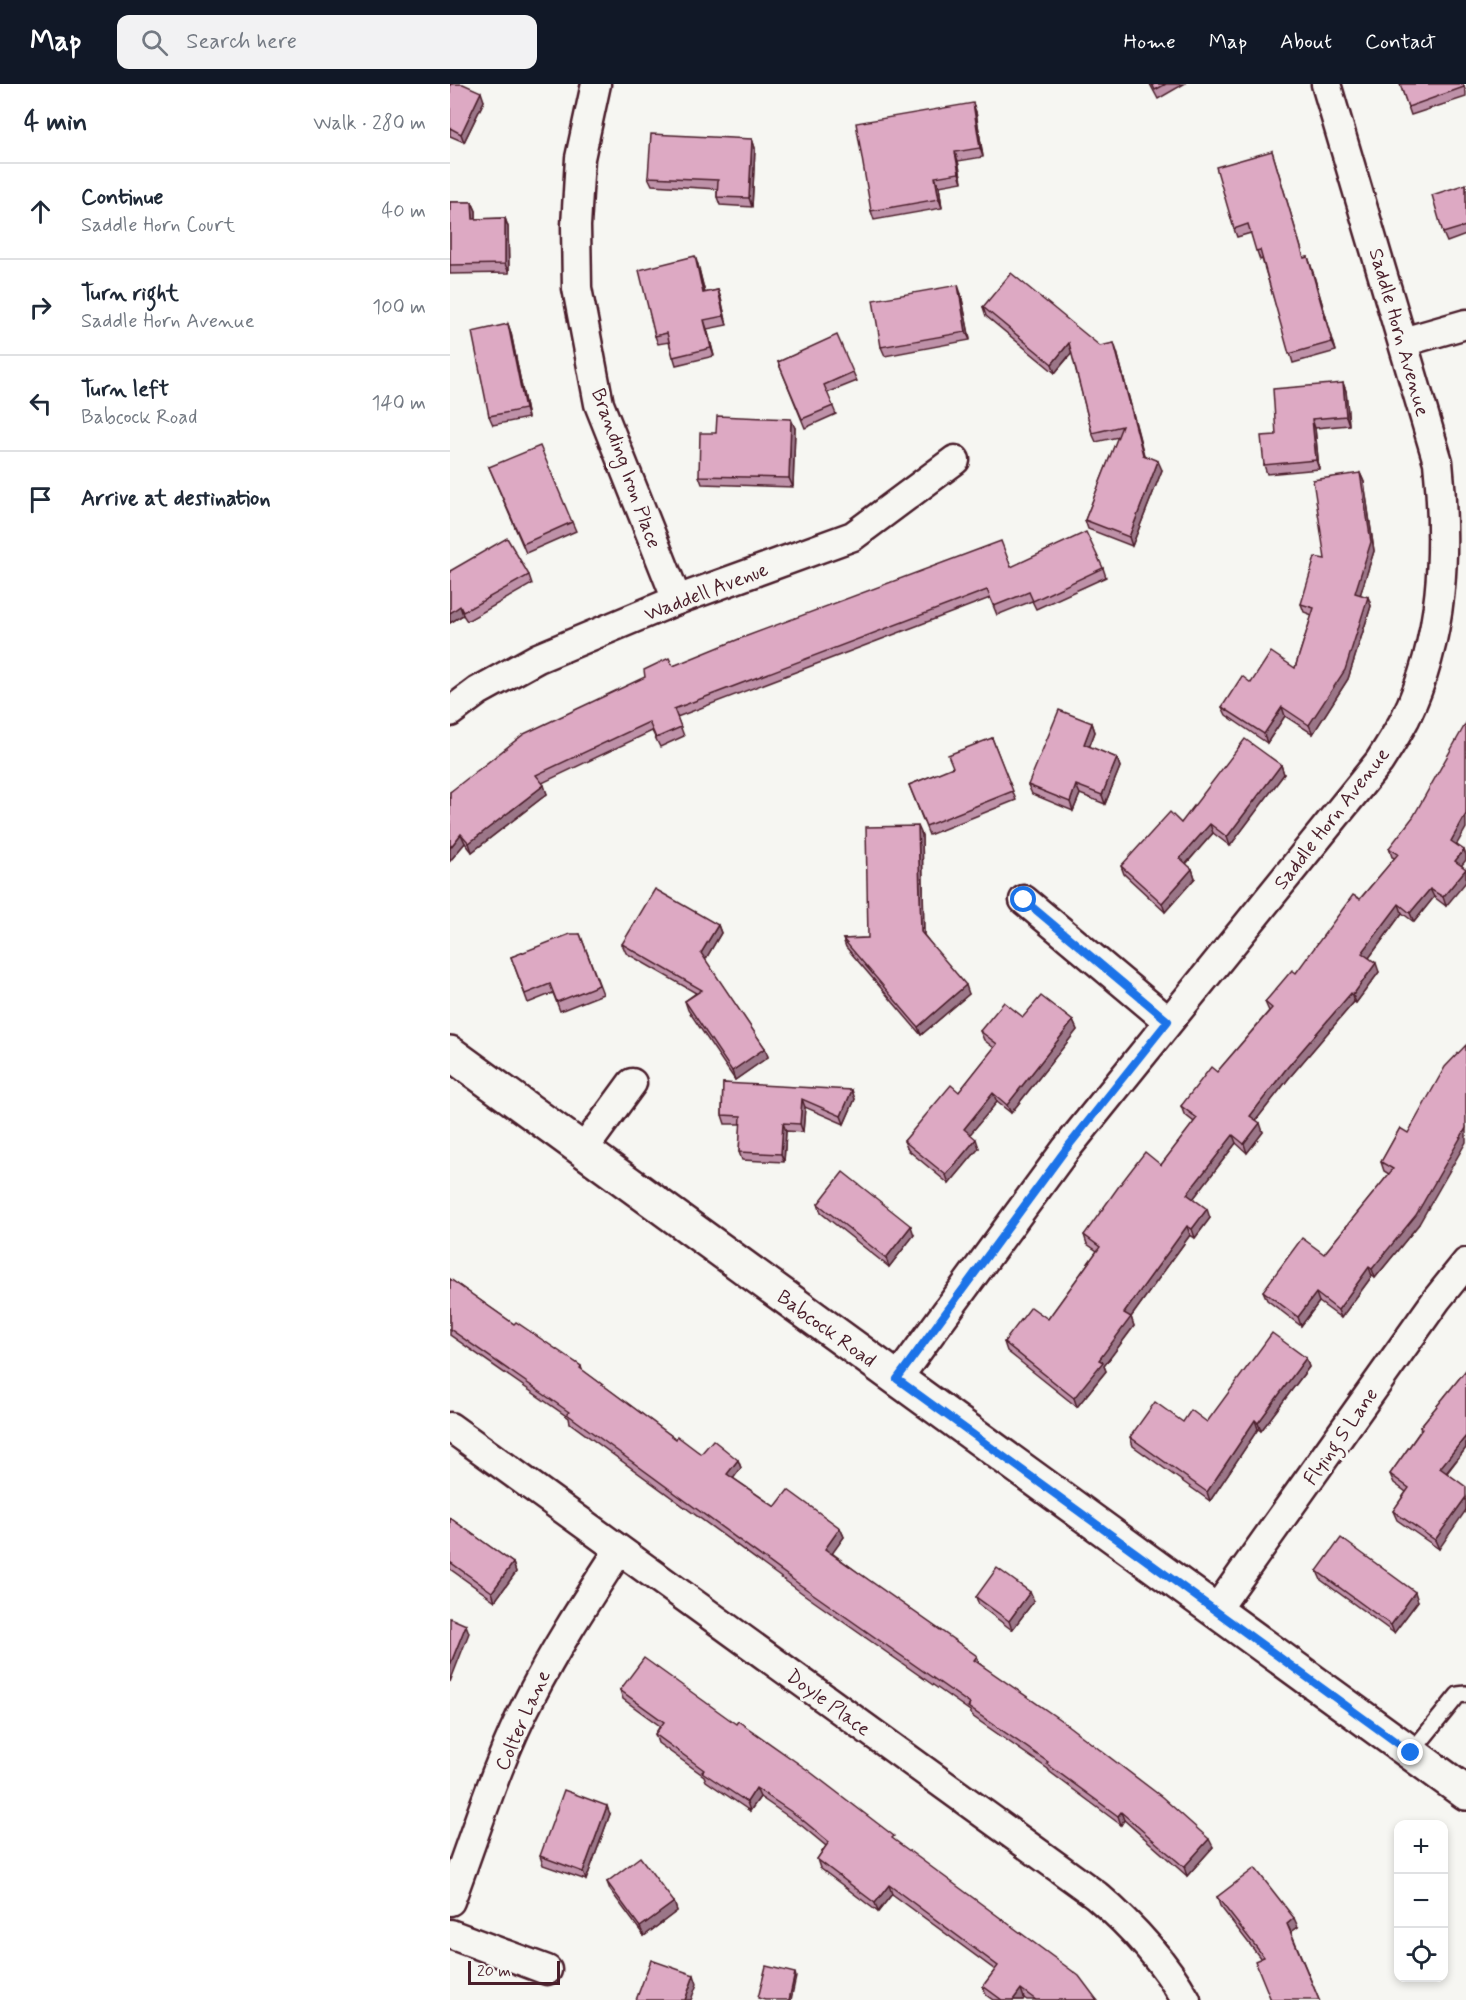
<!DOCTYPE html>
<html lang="en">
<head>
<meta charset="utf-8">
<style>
  body { margin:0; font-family:Mynerve,sans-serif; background:#f2f2f3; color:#1f2937 }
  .controls { position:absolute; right:18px; bottom:18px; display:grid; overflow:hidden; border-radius:12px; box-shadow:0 3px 9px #0003 }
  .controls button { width:54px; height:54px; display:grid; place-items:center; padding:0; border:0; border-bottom:2px solid #e0e1e3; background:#fff; color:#1f2937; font:30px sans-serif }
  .scale { position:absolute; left:18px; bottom:15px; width:92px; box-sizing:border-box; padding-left:6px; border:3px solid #4a1f2b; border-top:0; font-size:16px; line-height:21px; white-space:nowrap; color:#4a1f2b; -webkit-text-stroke:4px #f6f6f2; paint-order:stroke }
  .stop { position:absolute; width:18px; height:18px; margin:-14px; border:4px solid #1a73e8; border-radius:50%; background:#fff }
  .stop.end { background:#1a73e8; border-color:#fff; box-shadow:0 2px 6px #0008 }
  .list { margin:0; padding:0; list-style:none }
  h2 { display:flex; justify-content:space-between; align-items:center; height:78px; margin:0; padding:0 24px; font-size:26px }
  h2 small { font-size:20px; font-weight:400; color:#747a83 }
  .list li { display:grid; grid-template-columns:39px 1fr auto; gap:18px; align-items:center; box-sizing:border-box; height:96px; padding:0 24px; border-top:2px solid #e0e1e3 }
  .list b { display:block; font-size:22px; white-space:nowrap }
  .list p { margin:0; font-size:20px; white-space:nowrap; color:#747a83 }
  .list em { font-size:20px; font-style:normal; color:#747a83 }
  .icon { flex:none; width:33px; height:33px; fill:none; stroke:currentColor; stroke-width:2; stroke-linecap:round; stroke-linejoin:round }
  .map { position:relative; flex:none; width:1016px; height:1916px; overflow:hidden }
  header { display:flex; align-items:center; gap:36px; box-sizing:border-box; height:84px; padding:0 30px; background:#111827; color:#fff }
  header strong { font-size:28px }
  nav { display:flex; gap:33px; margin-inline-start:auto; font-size:21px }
  .search { width:420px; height:54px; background:#f2f2f3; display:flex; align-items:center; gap:15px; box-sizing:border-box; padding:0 21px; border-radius:12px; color:#747a83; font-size:22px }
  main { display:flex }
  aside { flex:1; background:#fff }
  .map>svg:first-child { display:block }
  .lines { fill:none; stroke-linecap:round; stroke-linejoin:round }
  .service-casing { stroke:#4a1f2b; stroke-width:20 }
  .minor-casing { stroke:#4a1f2b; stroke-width:33 }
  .tertiary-casing { stroke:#4a1f2b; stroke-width:38 }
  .service { stroke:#f6f6f2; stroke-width:15 }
  .minor { stroke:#f6f6f2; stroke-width:28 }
  .tertiary { stroke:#f6f6f2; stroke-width:33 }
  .wall { fill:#be91a8; stroke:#4a1f2b; stroke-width:1.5 }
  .shaded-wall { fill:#9b7688; stroke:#4a1f2b; stroke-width:1.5 }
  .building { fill:#dda9c3; stroke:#4a1f2b; stroke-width:1.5 }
  .route { stroke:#1a73e8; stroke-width:8 }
  .labels { text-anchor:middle; stroke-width:6; stroke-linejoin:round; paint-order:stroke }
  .street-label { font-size:20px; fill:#4a1f2b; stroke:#f6f6f2 }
</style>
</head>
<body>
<header>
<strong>Map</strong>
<div class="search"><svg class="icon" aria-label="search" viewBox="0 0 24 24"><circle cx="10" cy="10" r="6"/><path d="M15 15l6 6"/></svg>Search here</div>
<nav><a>Home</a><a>Map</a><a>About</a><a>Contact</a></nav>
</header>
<main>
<aside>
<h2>4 min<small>Walk · 280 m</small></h2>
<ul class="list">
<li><svg class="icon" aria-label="ahead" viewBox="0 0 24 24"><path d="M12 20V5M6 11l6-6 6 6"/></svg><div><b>Continue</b><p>Saddle Horn Court</p></div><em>40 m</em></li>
<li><svg class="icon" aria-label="right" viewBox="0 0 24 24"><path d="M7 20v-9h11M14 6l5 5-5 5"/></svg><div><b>Turn right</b><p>Saddle Horn Avenue</p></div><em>100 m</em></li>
<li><svg class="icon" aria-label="left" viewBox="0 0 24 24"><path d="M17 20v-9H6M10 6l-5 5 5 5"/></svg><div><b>Turn left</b><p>Babcock Road</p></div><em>140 m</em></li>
<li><svg class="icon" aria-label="arrive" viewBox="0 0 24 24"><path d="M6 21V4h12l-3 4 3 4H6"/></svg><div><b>Arrive at destination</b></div></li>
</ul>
</aside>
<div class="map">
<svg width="1016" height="1916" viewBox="0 0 1016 1916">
  <rect width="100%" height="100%" fill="#f6f6f2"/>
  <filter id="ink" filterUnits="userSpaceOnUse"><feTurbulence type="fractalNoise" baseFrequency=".0167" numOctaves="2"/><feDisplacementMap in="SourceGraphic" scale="12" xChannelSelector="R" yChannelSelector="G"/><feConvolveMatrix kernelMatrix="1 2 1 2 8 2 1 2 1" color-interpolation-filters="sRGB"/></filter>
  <g filter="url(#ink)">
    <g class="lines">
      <!-- service casing -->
      <g class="service-casing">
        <polyline id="service" points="961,1669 1008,1611 1016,1610"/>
      </g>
      <!-- minor casing -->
      <g class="minor-casing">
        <g id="minor">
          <polyline points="146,0 130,74 126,142 127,204 149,320 227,516"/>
          <polyline points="953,258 1016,240"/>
          <polyline points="0,628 28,607 88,574 227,516 403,452 505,376"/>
          <polyline points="574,816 718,937"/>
          <polyline points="133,1066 182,999"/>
          <path d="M 447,1295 L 616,1065 L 929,678 C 938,664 947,650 955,635 C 994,555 997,465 988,378 L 876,0"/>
          <path d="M 0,1343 L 646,1811 C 682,1842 713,1875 736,1916"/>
          <polyline points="766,1526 987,1215 1016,1179"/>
          <path d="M 0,1817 C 26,1748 47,1677 81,1612 C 107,1561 138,1514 169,1466"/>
          <polyline points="0,1850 97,1886"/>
        </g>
      </g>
      <!-- tertiary casing -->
      <g class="tertiary-casing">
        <polyline id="tertiary" points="0,969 1016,1709"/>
      </g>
      <!-- service -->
      <use href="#service" class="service"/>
      <!-- minor -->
      <use href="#minor" class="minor"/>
      <!-- tertiary -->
      <use href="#tertiary" class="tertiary"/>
    </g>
    <!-- wall -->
    <g class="wall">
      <polygon points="0,0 34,17 14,58 0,52"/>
      <polygon points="700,0 734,0 708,15"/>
      <polygon points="950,0 1013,0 1016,8 1016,13 961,31"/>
      <polygon points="526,28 533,73 508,77 512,98 489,102 492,124 424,136 421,127"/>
      <polygon points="302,55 305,64 302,123 270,121 267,113 267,105 202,101 198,93"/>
      <polygon points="822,67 854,174 858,173 861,182 886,267 843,279 812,175 810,176 801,149 787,153 784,145"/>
      <polygon points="1016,100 1016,151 997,158 993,149"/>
      <polygon points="0,118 22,118 26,127 26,135 55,134 58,143 59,189 0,190"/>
      <polygon points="248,181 255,209 268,206 271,215 277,241 257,245 264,272 226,281 219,258 208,260 205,252"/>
      <polygon points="511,210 520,256 435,272 431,263"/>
      <polygon points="533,223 667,268 694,371 712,386 682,462 638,445 635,436 668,353 646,358 642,349 622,269 605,289 536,232"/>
      <polygon points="58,240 61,249 78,334 43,341 39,332"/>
      <polygon points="328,278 403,288 407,297 377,309 386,330 355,344"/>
      <polygon points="893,299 896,307 899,341 865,344 869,385 817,390 814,381 826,351"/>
      <polygon points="345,344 343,403 252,400 249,392 266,349"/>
      <polygon points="39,383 122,438 126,447 76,469"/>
      <polygon points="910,389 914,398 924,467 910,511 918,513 921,522 898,595 863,650 835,632 817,659 776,631 772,623 801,599 845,584 862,531 854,528 851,520 875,475"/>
      <polygon points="561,483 653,484 656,493 586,525 582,517 547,531 540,514 227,633 234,652 210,663 202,647 92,699 97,710 22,768 15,759 0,777 0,708 223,582"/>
      <polygon points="0,487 79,491 82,500 17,537 13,531 0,539"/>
      <polygon points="642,639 645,648 639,663 667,674 670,683 655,720 630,710 623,727 582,710 578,701"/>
      <polygon points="542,654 566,716 479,751 459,701 503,684"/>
      <polygon points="831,681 834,690 780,762 763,749 736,780 742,785 745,794 715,828 674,790 671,782 731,739"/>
      <polygon points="472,751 474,851 519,910 471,951 396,863 393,855 418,854"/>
      <polygon points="1007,761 1012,782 996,822 984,813 964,838 952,829 919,874 929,888 906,919 904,918 839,994 806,1036 813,1048 797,1069 786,1059 743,1115 760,1134 745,1154 740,1151 681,1233 684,1242 654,1282 656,1287 627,1323 557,1267 554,1258 598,1235 647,1167 637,1160 634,1151 711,1081 744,1038 734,1030 731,1022 767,988 819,927 815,918 846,889 945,774 942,773 939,764"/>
      <polygon points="268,841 271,849 255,876 315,964 318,973 285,996 238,926 235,917 246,909 176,869 172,860"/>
      <polygon points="130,850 153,910 110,927 103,909 78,919 61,873"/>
      <polygon points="573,933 623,937 627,946 561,1029 547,1018 520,1050 529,1064 499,1100 458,1066 454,1057 509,1008 544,964 534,956 530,947"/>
      <polygon points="273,999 405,1015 394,1040 355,1023 353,1048 336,1047 334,1078 292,1076 289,1068 291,1040 275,1040 272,1031"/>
      <polygon points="950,1044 969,1140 925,1194 922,1192 891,1234 869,1218 851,1242 817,1216 813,1207 874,1170 939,1090 934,1087 931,1078"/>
      <polygon points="368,1120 464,1151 439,1183 371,1129"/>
      <polygon points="0,1195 64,1240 131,1282 132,1286 226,1355 251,1370 288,1376 291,1384 283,1394 325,1423 390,1444 394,1453 382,1469 530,1580 763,1763 737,1792 674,1736 671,1741 600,1688 598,1685 522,1632 520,1627 352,1509 120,1339 119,1334 0,1251"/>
      <polygon points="856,1274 859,1283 811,1347 808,1345 760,1417 683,1362 680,1353 733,1338 757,1338"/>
      <polygon points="1016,1286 1016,1364 997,1389 989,1465 947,1436 943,1427 956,1408 944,1399 940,1390 971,1346 970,1343"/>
      <polygon points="0,1434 63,1479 66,1488 45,1517 0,1485"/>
      <polygon points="867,1487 968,1517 944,1549 871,1496"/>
      <polygon points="526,1513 584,1517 562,1546 529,1521"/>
      <polygon points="170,1606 445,1757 647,1916 577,1916 574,1914 573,1916 543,1916 536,1911 533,1902 545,1886 442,1810 428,1828 370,1784 367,1775 376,1762 352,1742 310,1713 300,1727 256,1697 254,1692 208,1659 205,1650 210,1642 173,1615"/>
      <polygon points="160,1730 136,1796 93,1781 90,1772"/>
      <polygon points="157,1798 224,1818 227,1827 194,1852 160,1806"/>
      <polygon points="767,1813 848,1843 841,1848 869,1916 811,1875 770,1822"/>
    </g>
    <!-- shaded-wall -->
    <g class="shaded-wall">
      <polygon points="31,8 34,17 14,58 11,50"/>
      <polygon points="523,19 526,28 533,73 530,64"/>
      <polygon points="302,55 305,64 302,123 299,114"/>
      <polygon points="505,68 508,77 512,98 509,89"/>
      <polygon points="485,93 489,102 492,124 489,115"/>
      <polygon points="22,118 26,127 26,143 23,135"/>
      <polygon points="55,134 58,143 59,189 55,180"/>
      <polygon points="245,172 248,181 257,218 253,209"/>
      <polygon points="858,173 861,182 886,267 882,258"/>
      <polygon points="508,201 511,210 520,256 516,248"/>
      <polygon points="268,206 271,215 277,241 274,232"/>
      <polygon points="254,236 257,245 264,272 261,264"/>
      <polygon points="58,240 61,249 78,334 75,325"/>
      <polygon points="619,259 622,268 605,289 602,280"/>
      <polygon points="664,259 667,268 696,380 693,371"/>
      <polygon points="893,299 896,307 899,341 896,332"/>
      <polygon points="341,335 345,344 343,403 339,394"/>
      <polygon points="862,335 865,344 869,385 866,376"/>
      <polygon points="708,377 712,386 682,462 679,453"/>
      <polygon points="910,389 914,398 924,467 908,518 905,509"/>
      <polygon points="918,513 921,522 898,595 863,650 859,641"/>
      <polygon points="10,522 13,531 0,539 0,529"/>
      <polygon points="832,623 835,632 817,659 814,650"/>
      <polygon points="642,639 645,648 637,669 634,660"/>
      <polygon points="667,674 670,683 655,720 652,711"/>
      <polygon points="831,681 834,690 780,762 777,753"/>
      <polygon points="94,701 97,710 22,768 19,759"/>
      <polygon points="626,701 630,710 623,727 620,718"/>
      <polygon points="1016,730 1016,744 1004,765 1001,757"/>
      <polygon points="760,740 763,749 733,783 730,774"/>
      <polygon points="468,742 472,751 474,856 471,848"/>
      <polygon points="11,750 15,759 0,777 0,764"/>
      <polygon points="1014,766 1016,771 1016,776 1008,786 1005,777"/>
      <polygon points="742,785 745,794 715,828 712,819"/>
      <polygon points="1016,785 1016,798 996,822 993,813"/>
      <polygon points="980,805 984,813 964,838 960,829"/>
      <polygon points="949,820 952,829 916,878 912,869"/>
      <polygon points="268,841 271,849 254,878 251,869"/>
      <polygon points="926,879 929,888 906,919 903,911"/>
      <polygon points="516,901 519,910 471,951 468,943"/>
      <polygon points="901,909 904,918 839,994 803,1040 800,1032 836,985"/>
      <polygon points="623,937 627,946 561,1029 557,1021"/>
      <polygon points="315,964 318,973 285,996 282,987"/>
      <polygon points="402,1006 405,1015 394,1040 391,1032"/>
      <polygon points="543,1009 547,1018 517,1054 514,1045"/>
      <polygon points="352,1015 355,1023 353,1048 350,1040"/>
      <polygon points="333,1039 336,1047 334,1078 331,1070"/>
      <polygon points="810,1039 813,1048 797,1069 794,1060"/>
      <polygon points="1016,1044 1016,1058 969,1140 925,1194 922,1185"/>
      <polygon points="783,1051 786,1059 740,1119 737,1110"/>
      <polygon points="526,1055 529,1064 499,1100 496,1091"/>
      <polygon points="757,1125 760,1134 745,1154 742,1145"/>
      <polygon points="461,1142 464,1151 439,1183 436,1174"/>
      <polygon points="737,1142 740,1151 681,1233 684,1242 654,1282 656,1287 627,1323 624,1314 649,1276 674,1229"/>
      <polygon points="919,1183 922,1192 891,1234 888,1226"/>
      <polygon points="866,1209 869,1218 851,1242 848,1233"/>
      <polygon points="856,1274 859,1283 811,1347 808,1339"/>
      <polygon points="805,1336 808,1345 760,1417 757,1408"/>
      <polygon points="1016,1352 1016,1364 993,1393 990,1384"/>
      <polygon points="288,1376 291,1384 280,1399 277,1390"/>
      <polygon points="1016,1413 1016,1426 989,1465 985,1456"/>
      <polygon points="390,1444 394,1453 379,1474 375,1465"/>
      <polygon points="63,1479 66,1488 45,1517 42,1508"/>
      <polygon points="580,1508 584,1517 562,1546 559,1537"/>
      <polygon points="965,1508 968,1517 944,1549 941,1541"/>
      <polygon points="16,1541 19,1549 0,1598 0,1581"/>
      <polygon points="527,1572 530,1581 524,1576"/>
      <polygon points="306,1704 310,1713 300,1727 297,1718"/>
      <polygon points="157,1722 160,1730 136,1796 133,1788"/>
      <polygon points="671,1728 674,1736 671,1741 668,1732"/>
      <polygon points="759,1755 763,1763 737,1792 734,1783"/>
      <polygon points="439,1801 442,1810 428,1828 425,1819"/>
      <polygon points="224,1818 227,1827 194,1852 190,1843"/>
      <polygon points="844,1834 848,1843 841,1848 837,1840"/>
      <polygon points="345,1889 346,1893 341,1916 339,1916"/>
      <polygon points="244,1891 247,1900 241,1916 235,1916"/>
      <polygon points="571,1905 574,1914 573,1916 563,1916"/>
    </g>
    <!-- building -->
    <g class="building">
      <polygon points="0,0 13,0 31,8 11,50 0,44"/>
      <polygon points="702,0 716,0 705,6"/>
      <polygon points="950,0 1013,0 1014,3 958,23"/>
      <polygon points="523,19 530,64 505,68 509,89 485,93 489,115 421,127 406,39"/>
      <polygon points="201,50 302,55 299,114 267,113 268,96 198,93"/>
      <polygon points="822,67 854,174 858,173 882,258 839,270 810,166 806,167 798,140 784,145 766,83"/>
      <polygon points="1016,100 1016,142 993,149 982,111"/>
      <polygon points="0,118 22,118 23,135 55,134 55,180 0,181"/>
      <polygon points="245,172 253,209 268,206 274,232 254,236 261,264 223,273 217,249 205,252 189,186"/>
      <polygon points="561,189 650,262 664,259 693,371 708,377 679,453 635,436 672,342 642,349 619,259 602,280 533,223"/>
      <polygon points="508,201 516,248 431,263 423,216"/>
      <polygon points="58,240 75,325 39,332 22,248"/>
      <polygon points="387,251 403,288 374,301 383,322 352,335 328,278"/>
      <polygon points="893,299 896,332 862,335 866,376 814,381 811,352 826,351 823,305"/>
      <polygon points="267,332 341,335 339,394 249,392 250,349 266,349"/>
      <polygon points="90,362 122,438 73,460 39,383"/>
      <polygon points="910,389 921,458 905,509 918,513 895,586 859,641 832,623 814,650 772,623 792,592 801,599 821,568 845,584 864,524 851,520 865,473 875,475 863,396"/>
      <polygon points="636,448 653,484 583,517 579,508 544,522 537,506 224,625 231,643 206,654 199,638 86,691 94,701 19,759 11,750 0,764 0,708 74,650 195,593 194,586 219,574 223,582 289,555 551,457 561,483"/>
      <polygon points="57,454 79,491 13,528 10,522 0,529 0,487"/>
      <polygon points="609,626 642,639 634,660 667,674 652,711 626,701 620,718 578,701"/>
      <polygon points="1016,639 1016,730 1001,757 1014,766 1005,777 1016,785 993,813 980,805 960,829 949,820 912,869 926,879 903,911 901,909 836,985 800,1032 810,1039 794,1060 783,1051 737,1110 757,1125 742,1145 737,1142 674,1229 681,1233 649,1276 653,1278 624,1314 554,1258 581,1223 598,1235 650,1163 634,1151 669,1102 695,1068 711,1081 747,1034 731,1022 761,983 767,988 822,924 815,918 842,886 846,889 903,811 910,815 948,770 939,764 963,733"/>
      <polygon points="542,654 563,707 476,742 459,701 503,683 498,671"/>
      <polygon points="795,655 831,681 777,753 760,740 730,774 742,785 712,819 671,782 720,728 731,739"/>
      <polygon points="468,742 471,848 516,901 468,943 393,855 418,854 416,743"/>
      <polygon points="205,805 268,841 251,869 315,964 282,987 235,917 252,906 172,860"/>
      <polygon points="120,850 130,850 149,901 107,918 100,900 75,910 61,873"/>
      <polygon points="591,912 623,937 557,1021 543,1009 514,1045 526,1055 496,1091 454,1057 501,1001 509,1008 547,960 530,947 554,918 573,933"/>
      <polygon points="1016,961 1016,1044 966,1131 922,1185 919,1183 888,1226 866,1209 848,1233 813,1207 852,1154 874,1170 943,1085 931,1078 950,1044 958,1049 995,983"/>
      <polygon points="273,999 402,1006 391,1032 352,1015 350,1040 333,1039 331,1070 289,1068 291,1032 272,1031"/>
      <polygon points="393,1088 461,1142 436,1174 368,1120"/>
      <polygon points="0,1195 64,1240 66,1238 131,1282 130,1284 226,1355 227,1352 251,1370 263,1356 288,1376 277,1390 325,1423 338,1406 390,1444 375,1465 527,1572 524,1576 612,1637 712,1713 759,1755 734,1783 671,1728 668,1732 597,1680 598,1678 518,1623 520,1620 349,1500 117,1330 119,1328 0,1245"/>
      <polygon points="822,1249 856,1274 808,1339 805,1336 757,1408 680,1353 705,1318 733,1338 741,1326 757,1338"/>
      <polygon points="1016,1286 1016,1352 990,1384 1016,1403 1016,1413 985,1456 943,1427 959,1404 940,1390 972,1345 970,1343"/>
      <polygon points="0,1434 63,1479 42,1508 0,1478"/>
      <polygon points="891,1454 965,1508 941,1541 867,1487"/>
      <polygon points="547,1484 580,1508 559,1537 526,1513"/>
      <polygon points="0,1534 16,1541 0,1581"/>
      <polygon points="194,1574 286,1640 288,1637 359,1687 444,1752 442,1754 629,1892 647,1916 586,1916 571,1905 563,1916 552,1916 533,1902 548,1882 439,1801 425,1819 367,1775 379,1758 349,1733 306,1704 297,1718 252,1688 254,1686 205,1650 214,1638 170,1606"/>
      <polygon points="114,1706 157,1722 133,1788 90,1772"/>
      <polygon points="190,1773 224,1818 190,1843 157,1798"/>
      <polygon points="805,1784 844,1834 837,1840 869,1916 821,1916 805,1877 814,1873 767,1813"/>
      <polygon points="201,1876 244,1891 235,1916 186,1916"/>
      <polygon points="316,1882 345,1889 339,1916 315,1916 308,1914"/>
    </g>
  </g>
  <g class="lines" filter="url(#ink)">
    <!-- route -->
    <polyline class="route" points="574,816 718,937 616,1065 447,1295 961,1669"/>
  </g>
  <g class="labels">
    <!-- street labels -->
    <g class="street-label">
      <text transform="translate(950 248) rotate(74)" y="7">Saddle Horn Avenue</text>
      <text transform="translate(177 384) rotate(70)" y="7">Branding Iron Place</text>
      <text transform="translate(256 507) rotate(-21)" y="7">Waddell Avenue</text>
      <text transform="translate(881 734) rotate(-52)" y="7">Saddle Horn Avenue</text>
      <text transform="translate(377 1244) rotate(36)" y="7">Babcock Road</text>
      <text transform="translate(890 1352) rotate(-55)" y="7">Flying S Lane</text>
      <text transform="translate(379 1618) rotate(36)" y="7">Doyle Place</text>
      <text transform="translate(72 1636) rotate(-66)" y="7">Colter Lane</text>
    </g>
  </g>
</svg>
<div class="controls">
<button>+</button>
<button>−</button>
<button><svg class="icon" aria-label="locate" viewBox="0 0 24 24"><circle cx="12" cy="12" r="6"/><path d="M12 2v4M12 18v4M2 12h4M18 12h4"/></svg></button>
</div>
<div class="scale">20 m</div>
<div class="stop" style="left:574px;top:816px"></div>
<div class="stop end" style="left:961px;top:1669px"></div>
</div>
</main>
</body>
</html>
